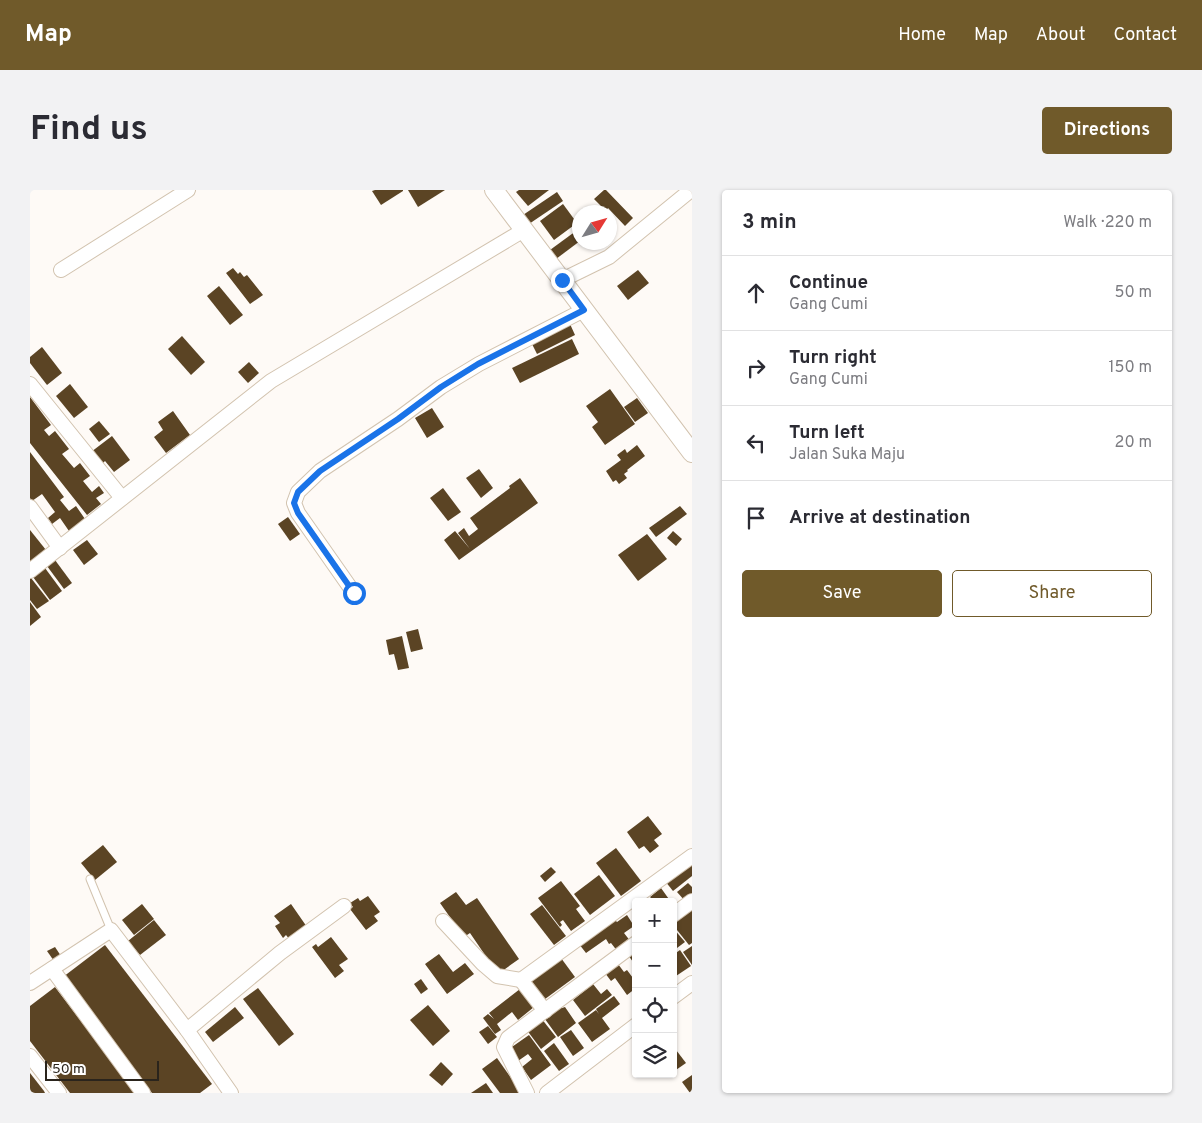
<!DOCTYPE html>
<html lang="en">
<head>
<meta charset="utf-8">
<style>
  body { margin:0; font-family:Overpass,sans-serif; background:#f2f2f3; color:#2b2b33 }
  .controls { position:absolute; right:15px; bottom:15px; display:grid; overflow:hidden; border-radius:5px; box-shadow:0 1px 4px #0004 }
  .controls button { width:45px; height:45px; display:grid; place-items:center; padding:0; border:0; border-bottom:1px solid #e1e1e2; background:#fff; color:#2b2b33; font:25px sans-serif }
  .compass { position:absolute; left:542px; top:15px; width:45px; height:45px; border-radius:50%; background:#fff; box-shadow:0 1px 4px #0004; rotate:53deg }
  .scale { position:absolute; left:15px; bottom:12px; width:114px; box-sizing:border-box; padding-left:5px; border:2px solid #2a241c; border-top:0; font-size:14px; line-height:18px; white-space:nowrap; color:#2a241c; -webkit-text-stroke:4px #fff; paint-order:stroke }
  .stop { position:absolute; width:15px; height:15px; margin:-11px; border:4px solid #1a73e8; border-radius:50%; background:#fff }
  .stop.end { background:#1a73e8; border-color:#fff; box-shadow:0 1px 5px #0008 }
  .list { margin:0; padding:0; list-style:none }
  h2 { display:flex; justify-content:space-between; align-items:center; height:65px; margin:0; padding:0 20px; font-size:21px }
  h2 small { font-size:16px; font-weight:400; color:#7c7c81 }
  .list li { display:grid; grid-template-columns:32px 1fr auto; gap:15px; align-items:center; box-sizing:border-box; height:75px; padding:0 20px; border-top:1px solid #e1e1e2 }
  .list b { display:block; font-size:19px; white-space:nowrap }
  .list p { margin:0; font-size:16px; white-space:nowrap; color:#7c7c81 }
  .list em { font-size:16px; font-style:normal; color:#7c7c81 }
  .actions { display:flex; gap:10px; padding:15px 20px }
  .actions a { flex:1; padding:11px 0; border:1px solid #705a2a; border-radius:5px; text-align:center; font-size:18px; color:#705a2a }
  .actions .main { background:#705a2a; color:#fff }
  .icon { flex:none; width:28px; height:28px; fill:none; stroke:currentColor; stroke-width:2; stroke-linecap:round; stroke-linejoin:round }
  .map { position:relative; flex:none; width:662px; height:903px; overflow:hidden; border-radius:5px }
  header { display:flex; align-items:center; gap:30px; box-sizing:border-box; height:70px; padding:0 25px; background:#705a2a; color:#fff }
  header strong { font-size:24px }
  nav { display:flex; gap:28px; margin-inline-start:auto; font-size:18px }
  .intro { display:flex; align-items:center; justify-content:space-between; box-sizing:border-box; height:120px; padding:0 30px }
  h1 { margin:0; font-size:35px }
  .button { padding:12px 22px; border-radius:5px; background:#705a2a; color:#fff; font-size:18px; font-weight:700 }
  main { display:flex; gap:30px; padding:0 30px }
  aside { flex:1; background:#fff; border-radius:5px; box-shadow:0 1px 4px #0004 }
  .map>svg:first-child { display:block }
  .building { fill:#5b4424 }
  .lines { fill:none; stroke-linecap:round; stroke-linejoin:round }
  .service-casing { stroke:#d2c3af; stroke-width:9 }
  .minor-casing { stroke:#d2c3af; stroke-width:16 }
  .tertiary-casing { stroke:#d2c3af; stroke-width:20 }
  .service { stroke:#fff; stroke-width:7 }
  .minor { stroke:#fff; stroke-width:14 }
  .tertiary { stroke:#fff; stroke-width:18 }
  .route { stroke:#1a73e8; stroke-width:6 }
</style>
</head>
<body>
<header>
<strong>Map</strong>
<nav><a>Home</a><a>Map</a><a>About</a><a>Contact</a></nav>
</header>
<div class="intro"><h1>Find us</h1><a class="button">Directions</a></div>
<main>
<div class="map">
<svg width="662" height="903" viewBox="0 0 662 903">
  <rect width="100%" height="100%" fill="#fefaf6"/>
  <!-- building -->
  <g class="building">
    <polygon points="345,0 373,0 373,1 351,15 342,1"/>
    <polygon points="378,0 415,0 388,17"/>
    <polygon points="489,0 519,0 498,16 486,2"/>
    <polygon points="574,0 576,0 603,28 595,36 578,18 576,21 564,9"/>
    <polygon points="527,2 533,11 496,36 490,27"/>
    <polygon points="533,14 547,33 524,50 510,31"/>
    <polygon points="550,38 550,51 526,69 520,60"/>
    <polygon points="203,78 208,84 210,82 214,87 217,85 233,105 220,114 196,83"/>
    <polygon points="608,80 619,93 598,110 587,96"/>
    <polygon points="189,96 213,125 200,135 177,106"/>
    <polygon points="540,134 545,145 507,164 501,152"/>
    <polygon points="152,146 175,172 161,185 138,159"/>
    <polygon points="542,149 549,164 490,193 482,178"/>
    <polygon points="12,157 32,183 17,195 0,173 0,167"/>
    <polygon points="219,172 229,183 218,193 208,182"/>
    <polygon points="40,194 58,217 44,228 26,206"/>
    <polygon points="580,199 605,234 575,255 562,237 568,232 556,216"/>
    <polygon points="0,207 21,235 14,240 19,246 25,241 39,259 32,264 44,278 50,273 60,286 53,291 62,302 69,296 74,303 66,308 71,314 57,325 0,253"/>
    <polygon points="607,208 618,223 605,232 594,217"/>
    <polygon points="402,218 414,237 397,248 385,228"/>
    <polygon points="143,221 160,245 136,263 124,247 133,240 128,232"/>
    <polygon points="69,231 80,244 69,252 59,239"/>
    <polygon points="82,246 100,270 84,282 75,271 71,275 61,262"/>
    <polygon points="607,255 615,266 597,280 598,281 594,284 597,288 589,294 586,290 583,292 576,281 591,270 587,265 595,259 597,263"/>
    <polygon points="0,262 34,307 30,310 39,321 46,316 55,329 39,341 30,328 22,334 18,328 25,322 12,304 2,311 0,308"/>
    <polygon points="449,279 463,298 451,308 436,288"/>
    <polygon points="490,288 508,313 429,370 414,350 425,341 440,359 428,343 434,338 439,346 448,339 440,328 480,298 479,296"/>
    <polygon points="413,298 431,322 418,331 400,308"/>
    <polygon points="650,316 657,324 626,347 619,338"/>
    <polygon points="258,327 270,344 260,351 248,334"/>
    <polygon points="0,340 16,360 0,372"/>
    <polygon points="643,341 652,349 646,356 637,348"/>
    <polygon points="617,344 637,369 608,391 588,365"/>
    <polygon points="57,350 68,364 54,375 43,360"/>
    <polygon points="25,370 42,393 34,399 17,376"/>
    <polygon points="15,378 32,401 20,410 3,387"/>
    <polygon points="1,388 19,411 7,419 0,410 0,389"/>
    <polygon points="0,412 11,427 0,436"/>
    <polygon points="388,439 393,459 381,462 376,442"/>
    <polygon points="372,446 379,478 368,480 364,464 359,465 356,450"/>
    <polygon points="618,626 632,644 624,650 629,656 620,663 614,656 609,659 597,642"/>
    <polygon points="73,655 87,672 65,690 51,673"/>
    <polygon points="586,658 611,691 591,706 566,673"/>
    <polygon points="662,671 662,686 643,701 635,691"/>
    <polygon points="521,677 526,682 515,692 510,686"/>
    <polygon points="569,685 585,706 560,725 544,704"/>
    <polygon points="531,691 550,716 546,719 555,731 541,741 533,730 530,732 532,735 530,737 508,708"/>
    <polygon points="658,693 662,697 662,705 655,711 647,702"/>
    <polygon points="631,698 641,712 620,712 623,710 620,707"/>
    <polygon points="426,702 436,715 447,708 489,769 468,784 440,743 434,747 410,713"/>
    <polygon points="338,706 350,722 344,726 348,731 336,740 320,719 323,717 320,713 328,708 330,711"/>
    <polygon points="112,714 124,729 104,745 92,730"/>
    <polygon points="261,714 277,737 260,750 256,745 253,748 245,736 250,733 244,726"/>
    <polygon points="512,715 536,746 524,755 500,724"/>
    <polygon points="662,715 662,753 659,755 643,735 643,729"/>
    <polygon points="597,725 604,736 594,743 601,752 588,762 581,753 579,754 576,749 556,763 549,754 584,729 587,732"/>
    <polygon points="124,730 136,745 110,765 98,751"/>
    <polygon points="643,738 655,752 643,761"/>
    <polygon points="301,747 318,769 309,775 314,781 305,788 282,757 286,754 288,757"/>
    <polygon points="75,755 182,894 170,903 122,903 33,787"/>
    <polygon points="662,756 662,775 653,762"/>
    <polygon points="25,757 31,766 24,771 17,761"/>
    <polygon points="606,760 606,776 598,765"/>
    <polygon points="650,760 661,776 643,788 643,765"/>
    <polygon points="409,764 423,782 435,773 444,784 417,804 395,774"/>
    <polygon points="531,768 545,787 511,812 497,793"/>
    <polygon points="588,774 594,782 597,780 606,792 606,798 597,805 585,788 581,791 575,783"/>
    <polygon points="391,789 398,799 391,804 384,794"/>
    <polygon points="563,794 571,804 577,799 582,805 555,826 543,810"/>
    <polygon points="25,797 106,903 40,903 0,851 0,816"/>
    <polygon points="228,798 264,844 249,856 213,809"/>
    <polygon points="490,799 504,817 488,830 482,822 467,834 471,840 465,844 453,828 458,824 464,829 459,823"/>
    <polygon points="584,806 590,814 572,828 580,839 562,852 548,833 566,820 569,824 566,819"/>
    <polygon points="398,815 420,841 403,856 380,830"/>
    <polygon points="530,816 532,818 535,817 546,833 528,847 512,825"/>
    <polygon points="205,817 214,828 183,852 175,842"/>
    <polygon points="511,828 526,847 511,859 496,839"/>
    <polygon points="458,836 467,847 458,854 449,842"/>
    <polygon points="541,840 554,858 543,866 530,847"/>
    <polygon points="499,845 521,875 501,890 492,877 502,869 498,864 488,871 479,859"/>
    <polygon points="524,853 539,874 529,881 514,861"/>
    <polygon points="643,856 656,873 643,882"/>
    <polygon points="467,868 491,902 490,903 470,903 452,879"/>
    <polygon points="411,872 423,884 412,896 399,885"/>
    <polygon points="0,883 14,901 15,903 0,903"/>
    <polygon points="662,885 662,902 660,903 652,892"/>
    <polygon points="456,893 463,903 441,903"/>
  </g>
  <g class="lines">
    <!-- service casing -->
    <g class="service-casing">
      <polyline id="service" points="60,689 81,740"/>
    </g>
    <!-- minor casing -->
    <g class="minor-casing">
      <g id="minor">
        <polyline points="31,80 158,0"/>
        <polyline points="532,90 579,67 661,0"/>
        <polyline points="0,194 92,308"/>
        <polyline points="0,317 30,358"/>
        <polyline points="0,381 241,191 494,40"/>
        <polyline points="324,403 268,323 264,313 268,302 290,281 368,229 411,197 449,174 554,120"/>
        <polyline points="643,725 662,711"/>
        <polyline points="413,731 453,774 467,786 491,790 662,666"/>
        <polyline points="22,779 113,903"/>
        <polyline points="491,790 515,821"/>
        <polyline points="0,793 81,740 157,840 201,903"/>
        <polyline points="643,807 662,793"/>
        <polyline points="157,840 250,763 314,716"/>
        <polyline points="0,866 29,903"/>
        <polyline points="497,903 474,857 478,848 606,753"/>
        <polyline points="517,903 606,835"/>
      </g>
    </g>
    <!-- tertiary casing -->
    <g class="tertiary-casing">
      <polyline id="tertiary" points="464,0 662,263"/>
    </g>
    <!-- service -->
    <use href="#service" class="service"/>
    <!-- minor -->
    <use href="#minor" class="minor"/>
    <!-- tertiary -->
    <use href="#tertiary" class="tertiary"/>
  </g>
  <g class="lines">
    <!-- route -->
    <polyline class="route" points="324,403 268,323 264,313 268,302 290,281 368,229 411,197 448,174 554,120 532,90"/>
  </g>
</svg>
<div class="controls">
<button>+</button>
<button>−</button>
<button><svg class="icon" aria-label="locate" viewBox="0 0 24 24"><circle cx="12" cy="12" r="6"/><path d="M12 2v4M12 18v4M2 12h4M18 12h4"/></svg></button>
<button><svg class="icon" aria-label="layers" viewBox="0 0 24 24"><path d="M12 4l9 5-9 5-9-5zM3 14l9 5 9-5"/></svg></button>
</div>
<svg class="compass" viewBox="-18 -18 36 36"><path d="M0-13l5 13h-10z" fill="#e53935"/><path d="M0 13l5-13h-10z" fill="#7c7c81"/></svg>
<div class="scale">50 m</div>
<div class="stop" style="left:324px;top:403px"></div>
<div class="stop end" style="left:532px;top:90px"></div>
</div>
<aside>
<h2>3 min<small>Walk · 220 m</small></h2>
<ul class="list">
<li><svg class="icon" aria-label="ahead" viewBox="0 0 24 24"><path d="M12 20V5M6 11l6-6 6 6"/></svg><div><b>Continue</b><p>Gang Cumi</p></div><em>50 m</em></li>
<li><svg class="icon" aria-label="right" viewBox="0 0 24 24"><path d="M7 20v-9h11M14 6l5 5-5 5"/></svg><div><b>Turn right</b><p>Gang Cumi</p></div><em>150 m</em></li>
<li><svg class="icon" aria-label="left" viewBox="0 0 24 24"><path d="M17 20v-9H6M10 6l-5 5 5 5"/></svg><div><b>Turn left</b><p>Jalan Suka Maju</p></div><em>20 m</em></li>
<li><svg class="icon" aria-label="arrive" viewBox="0 0 24 24"><path d="M6 21V4h12l-3 4 3 4H6"/></svg><div><b>Arrive at destination</b></div></li>
</ul>
<div class="actions"><a class="main">Save</a><a>Share</a></div>
</aside>
</main>
</body>
</html>
